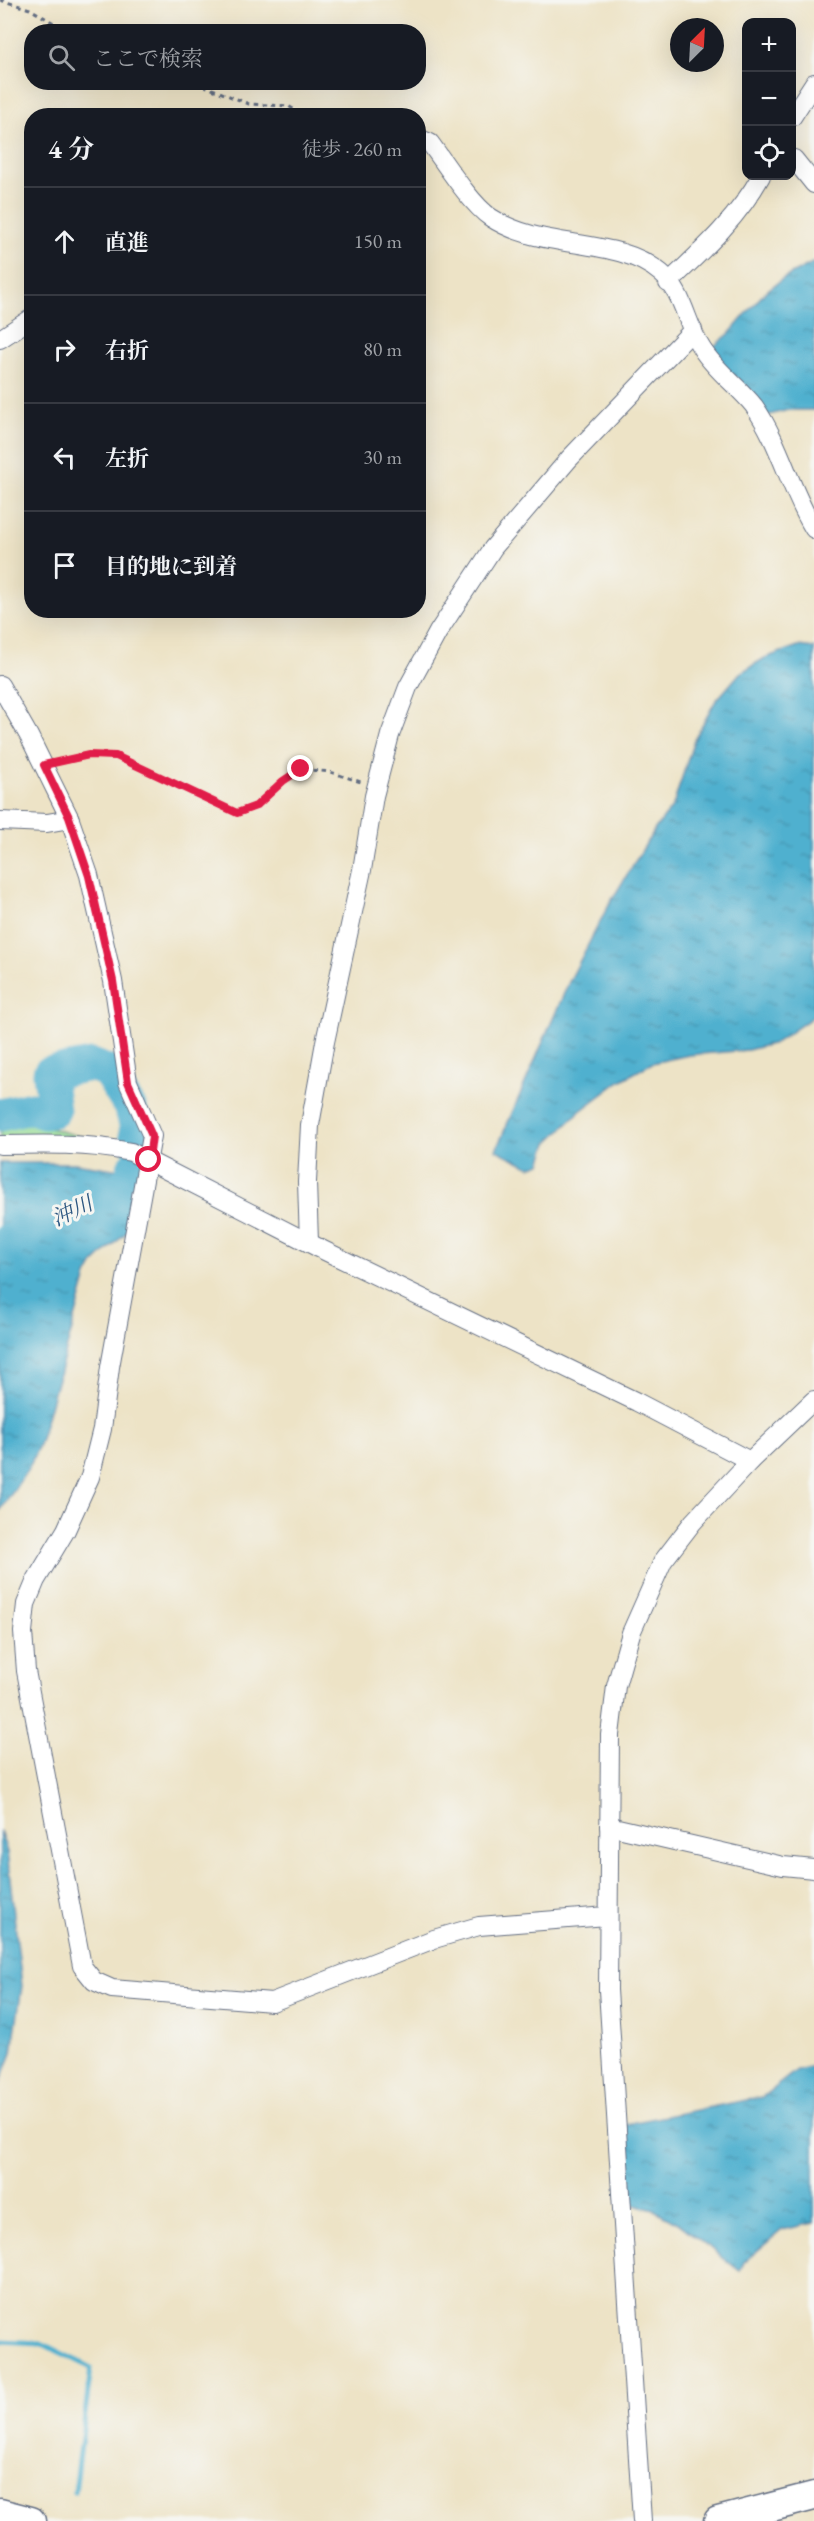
<!DOCTYPE html>
<html lang="ja">
<head>
<meta charset="utf-8">
<style>
  body { margin:0; font-family:"EB Garamond","Noto Serif JP",serif; background:#242831; color:#f1f3f6 }
  .controls { position:absolute; right:18px; top:18px; display:grid; overflow:hidden; border-radius:12px; box-shadow:0 6px 24px #0002 }
  .controls button { width:54px; height:54px; display:grid; place-items:center; padding:0; border:0; border-bottom:2px solid #363941; background:#171b24; color:#f1f3f6; font:30px sans-serif }
  .compass { position:absolute; left:670px; top:18px; width:54px; height:54px; border-radius:50%; background:#171b24; box-shadow:0 6px 24px #0002; rotate:24deg }
  .stop { position:absolute; width:18px; height:18px; margin:-14px; border:4px solid #e11d48; border-radius:50%; background:#fff }
  .stop.end { background:#e11d48; border-color:#fff; box-shadow:0 2px 6px #0008 }
  .list { margin:0; padding:0; list-style:none }
  h2 { display:flex; justify-content:space-between; align-items:center; height:78px; margin:0; padding:0 24px; font-size:26px }
  h2 small { font-size:20px; font-weight:400; color:#9ea1a6 }
  .list li { display:grid; grid-template-columns:39px 1fr auto; gap:18px; align-items:center; box-sizing:border-box; height:108px; padding:0 24px; border-top:2px solid #363941 }
  .list b { display:block; font-size:22px; white-space:nowrap }
  .list em { font-size:20px; font-style:normal; color:#9ea1a6 }
  .icon { flex:none; width:33px; height:33px; fill:none; stroke:currentColor; stroke-width:2; stroke-linecap:round; stroke-linejoin:round }
  .map { position:relative; flex:none; width:814px; height:2521px; overflow:hidden }
  .search { position:absolute; background:#171b24; box-shadow:0 6px 24px #0002; left:24px; top:24px; width:402px; height:66px; display:flex; align-items:center; gap:15px; box-sizing:border-box; padding:0 21px; border-radius:24px; color:#9ea1a6; font-size:22px }
  .panel { position:absolute; background:#171b24; box-shadow:0 6px 24px #0002; left:24px; top:108px; width:402px; height:510px; border-radius:24px }
  .map>svg:first-child { display:block }
  .grass { fill:#95db94; stroke:#588579; stroke-width:1.5 }
  .water { fill:url(#water-ripples); stroke:#367096; stroke-width:1.5 }
  .lines { fill:none; stroke-linecap:round; stroke-linejoin:round }
  .stream { stroke:#50b0cf; stroke-width:5 }
  .river { stroke:#50b0cf; stroke-width:33 }
  .minor-casing { stroke:#646e82; stroke-width:20 }
  .trunk-casing { stroke:#646e82; stroke-width:31 }
  .path { stroke:#646e82; stroke-width:3; stroke-dasharray:4.5 4.5; stroke-linecap:butt }
  .minor { stroke:#fff; stroke-width:18 }
  .trunk { stroke:#fff; stroke-width:28 }
  .route { stroke:#e11d48; stroke-width:8 }
  .labels { text-anchor:middle; stroke-width:6; stroke-linejoin:round; paint-order:stroke }
  .water-label { font-size:21px; font-style:italic; fill:#2b5680; stroke:#f6f6f2 }
</style>
</head>
<body>
<div class="map">
<svg width="814" height="2521" viewBox="0 0 814 2521">
  <defs>
    <pattern id="water-ripples" width="26" height="14" patternUnits="userSpaceOnUse" patternTransform="scale(1.5)"><rect width="26" height="14" fill="#50b0cf"/><path d="M2 4q2-2 4 0t4 0M15 11q2-2 4 0t4 0" fill="none" stroke="#4290ab"/></pattern>
  </defs>
  <rect width="100%" height="100%" fill="#f6f6f2"/>
  <filter id="ink" filterUnits="userSpaceOnUse"><feTurbulence type="fractalNoise" baseFrequency=".0167" numOctaves="2"/><feDisplacementMap in="SourceGraphic" scale="12" xChannelSelector="R" yChannelSelector="G"/><feConvolveMatrix kernelMatrix="1 2 1 2 8 2 1 2 1" color-interpolation-filters="sRGB"/></filter>
  <filter id="wash" filterUnits="userSpaceOnUse"><feTurbulence type="fractalNoise" baseFrequency=".008" numOctaves="4" result="noise"/><feDisplacementMap in="SourceGraphic" scale="24" xChannelSelector="R" yChannelSelector="G"/><feGaussianBlur stdDeviation="1.35" result="paint"/><feColorMatrix in="noise" values="0 0 0 0 0 0 0 0 0 0 0 0 0 0 0 0 0 1.4 0 .05"/><feComposite in="paint" operator="in"/></filter>
  <g filter="url(#wash)">
    <rect width="100%" height="100%" fill="#ede3c6"/>
    <!-- grass -->
    <polygon class="grass" points="17,1115 39,1125 96,1141 0,1138 0,1119"/>
    <!-- water -->
    <g class="water">
      <polygon points="814,262 814,410 788,410 766,416 708,351 729,334 765,292 784,278"/>
      <polygon points="798,646 814,648 814,1016 775,1043 748,1050 689,1055 652,1063 620,1081 579,1112 548,1143 541,1163 530,1167 496,1150 569,982 608,906 655,829 673,806 694,740 715,702 740,673 765,658"/>
      <polygon points="0,1163 75,1163 125,1171 122,1194 136,1198 129,1230 95,1262 87,1276 40,1442 30,1466 0,1511"/>
      <polygon points="0,1831 7,1852 22,1986 12,2053 0,2084"/>
      <polygon points="814,2066 814,2223 782,2230 744,2262 740,2271 678,2223 654,2210 631,2204 625,2124 762,2097 797,2070"/>
    </g>
    <g class="lines">
      <!-- stream -->
      <polyline class="stream" points="0,2341 41,2343 91,2368 75,2492"/>
      <!-- river -->
      <g class="river">
        <polyline points="0,1115 31,1108 44,1113 54,1111 49,1073 91,1065 107,1071 131,1109 135,1124 136,1143"/>
        <polyline points="0,1245 129,1185 133,1168"/>
      </g>
    </g>
  </g>
  <g filter="url(#ink)">
    <g class="lines">
      <!-- minor casing -->
      <g class="minor-casing">
        <g id="minor">
          <polyline points="792,117 814,83"/>
          <path d="M 418,138 L 430,143 C 445,163 470,203 490,217 C 542,252 616,235 661,273 C 684,292 686,325 702,349 C 716,371 738,386 754,406 C 780,443 790,490 814,529"/>
          <polyline points="794,159 814,184"/>
          <path d="M 668,283 C 703,250 738,218 761,176"/>
          <polyline points="0,339 32,318"/>
          <polyline points="0,685 29,736 69,817 89,875 113,981 128,1082 152,1136 110,1367 102,1429 90,1477 66,1530 36,1580 26,1604 23,1632 26,1671 82,1966 94,1981 112,1989 272,2002 434,1939 479,1926 607,1916"/>
          <polyline points="0,821 47,823 70,819"/>
          <path d="M 0,1145 C 44,1144 88,1143 131,1152 L 323,1250 L 637,1402 L 750,1461"/>
          <polyline points="309,1242 307,1182 310,1125 325,1042 362,870 374,796 390,735 408,687 438,632 493,548 569,459 693,330"/>
          <polyline points="609,1826 783,1866 814,1869"/>
          <polyline points="642,2521 608,1990 610,1735 616,1686 631,1633 663,1561 693,1522 750,1461 814,1400"/>
        </g>
      </g>
      <!-- trunk casing -->
      <g class="trunk-casing">
        <g id="trunk">
          <polyline points="0,2513 31,2521"/>
          <polyline points="718,2521 814,2496"/>
        </g>
      </g>
      <!-- path -->
      <g class="path">
        <polyline points="0,0 30,9 69,32"/>
        <polyline points="195,82 249,104 288,106 306,116"/>
        <polyline points="62,761 89,755 116,756 237,813 257,806 283,781 301,769 330,772 361,782"/>
      </g>
      <!-- minor -->
      <use href="#minor" class="minor"/>
      <!-- trunk -->
      <use href="#trunk" class="trunk"/>
    </g>
  </g>
  <g class="lines" filter="url(#ink)">
    <!-- route -->
    <polyline class="route" points="149,1160 152,1136 128,1082 113,981 89,876 69,817 44,765 89,755 116,756 237,813 256,806 283,781 301,769"/>
  </g>
  <g class="labels">
    <!-- water labels -->
    <g class="water-label">
      <text transform="translate(72 1211) rotate(-25)" y="7">沖川</text>
    </g>
  </g>
</svg>
<div class="controls">
<button>+</button>
<button>−</button>
<button><svg class="icon" aria-label="locate" viewBox="0 0 24 24"><circle cx="12" cy="12" r="6"/><path d="M12 2v4M12 18v4M2 12h4M18 12h4"/></svg></button>
</div>
<svg class="compass" viewBox="-18 -18 36 36"><path d="M0-13l5 13h-10z" fill="#e53935"/><path d="M0 13l5-13h-10z" fill="#9ea1a6"/></svg>
<div class="stop" style="left:149px;top:1160px"></div>
<div class="stop end" style="left:301px;top:769px"></div>
<div class="search"><svg class="icon" aria-label="search" viewBox="0 0 24 24"><circle cx="10" cy="10" r="6"/><path d="M15 15l6 6"/></svg>ここで検索</div>
<section class="panel">
<h2>4 分<small>徒歩 · 260 m</small></h2>
<ul class="list">
<li><svg class="icon" aria-label="ahead" viewBox="0 0 24 24"><path d="M12 20V5M6 11l6-6 6 6"/></svg><div><b>直進</b></div><em>150 m</em></li>
<li><svg class="icon" aria-label="right" viewBox="0 0 24 24"><path d="M7 20v-9h11M14 6l5 5-5 5"/></svg><div><b>右折</b></div><em>80 m</em></li>
<li><svg class="icon" aria-label="left" viewBox="0 0 24 24"><path d="M17 20v-9H6M10 6l-5 5 5 5"/></svg><div><b>左折</b></div><em>30 m</em></li>
<li><svg class="icon" aria-label="arrive" viewBox="0 0 24 24"><path d="M6 21V4h12l-3 4 3 4H6"/></svg><div><b>目的地に到着</b></div></li>
</ul>
</section>
</div>
</body>
</html>
